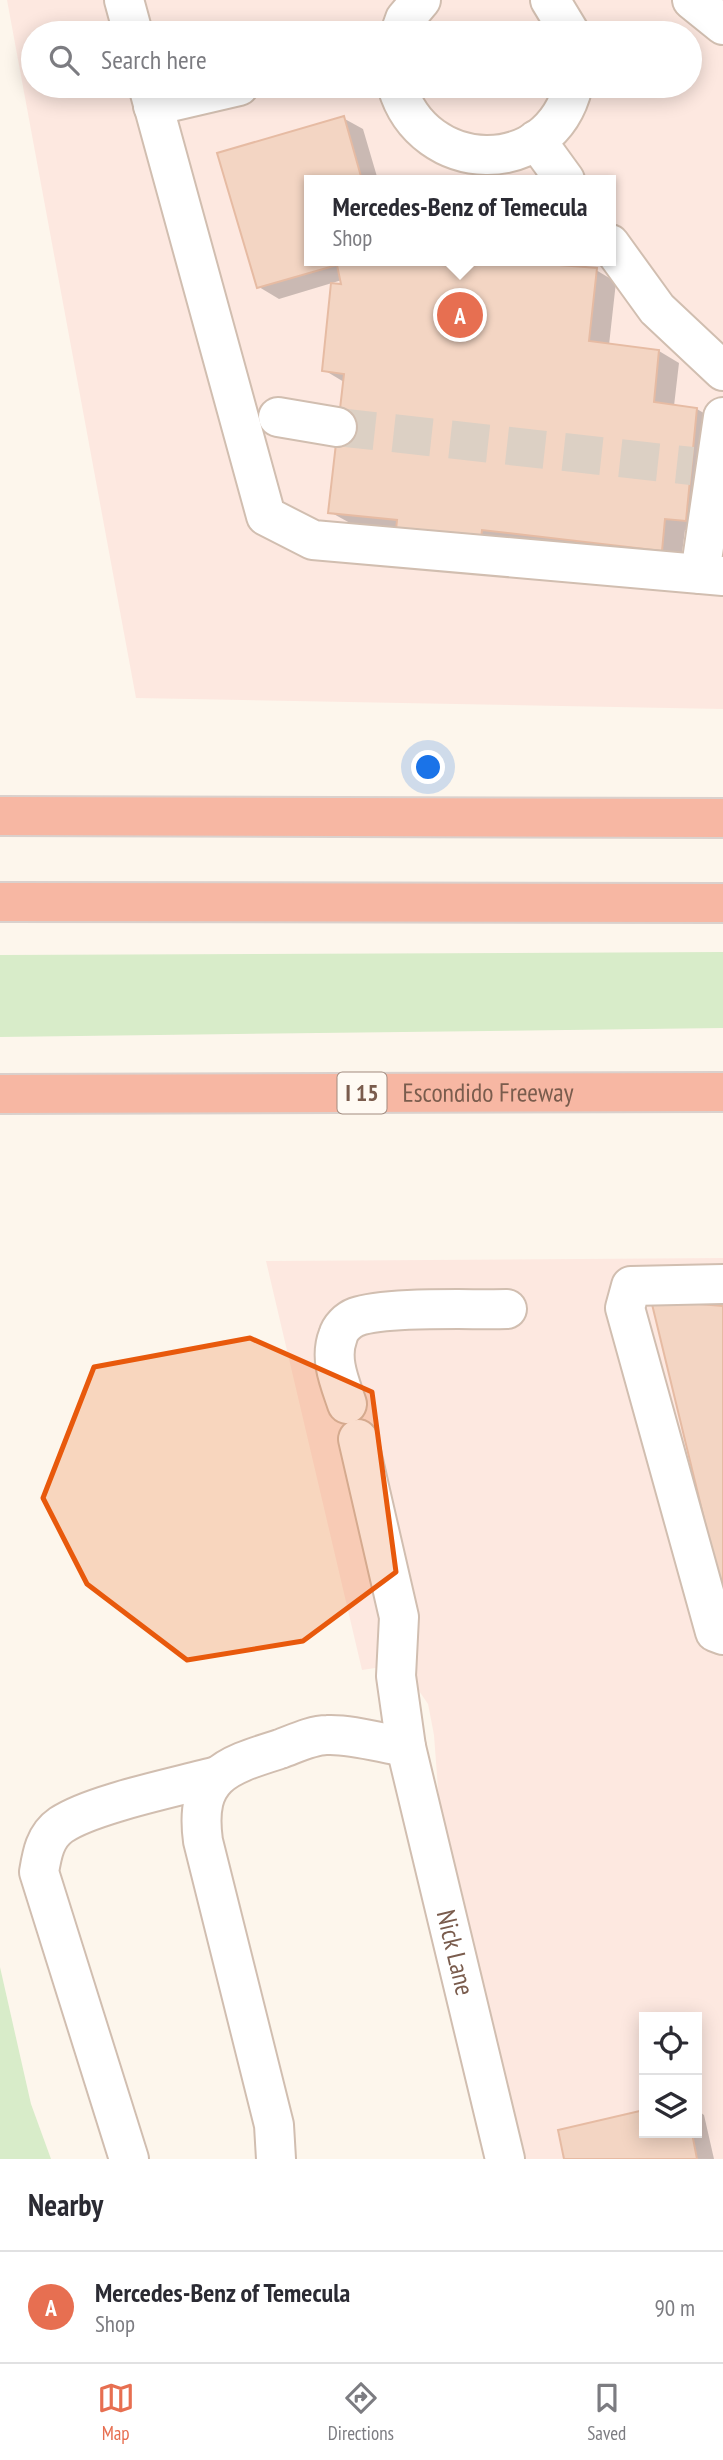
<!DOCTYPE html>
<html lang="en">
<head>
<meta charset="utf-8">
<style>
  body { margin:0; font-family:"PT Sans Narrow",sans-serif; background:#f7f7f7; color:#2b2b33 }
  .controls { position:absolute; right:21px; bottom:21px; display:grid; overflow:hidden; border-radius:0px; box-shadow:0 4px 18px #0003 }
  .controls button { width:63px; height:63px; display:grid; place-items:center; padding:0; border:0; border-bottom:2px solid #e1e1e2; background:#fff; color:#2b2b33; font:35px sans-serif }
  .you { position:absolute; left:429px; top:768px; width:24px; height:24px; margin:-18px; border:5px solid #fff; border-radius:50%; background:#1a73e8; box-shadow:0 0 0 10px #1a73e833 }
  .badge { display:grid; place-items:center; width:46px; height:46px; border-radius:50%; background:#e76f51; color:#fff; font-size:23px; font-weight:700 }
  .pin { position:absolute; translate:-50% -50%; border:4px solid #fff; box-shadow:0 2px 7px #0006 }
  .popup { position:absolute; left:304px; top:175px; width:312px; height:91px; box-sizing:border-box; display:grid; place-content:center; border-radius:0px; background:#fff; filter:drop-shadow(0 2px 5px #0005); font-size:23px; white-space:nowrap; color:#7c7c81 }
  .popup b { font-size:26px; color:#2b2b33 }
  .popup::after { content:''; position:absolute; left:50%; top:100%; margin-left:-14px; border:14px solid transparent; border-top-color:#fff }
  .list { margin:0; padding:0; list-style:none }
  h2 { display:flex; justify-content:space-between; align-items:center; height:91px; margin:0; padding:0 28px; font-size:30px }
  h2 small { font-size:23px; font-weight:400; color:#7c7c81 }
  .list li { display:grid; grid-template-columns:46px 1fr auto; gap:21px; align-items:center; box-sizing:border-box; height:112px; padding:0 28px; border-top:2px solid #e1e1e2 }
  .list b { display:block; font-size:26px; white-space:nowrap }
  .list p { margin:0; font-size:23px; white-space:nowrap; color:#7c7c81 }
  .list em { font-size:23px; font-style:normal; color:#7c7c81 }
  .icon { flex:none; width:38px; height:38px; fill:none; stroke:currentColor; stroke-width:2; stroke-linecap:round; stroke-linejoin:round }
  .map { position:relative; flex:none; width:723px; height:2159px; overflow:hidden }
  .search { position:absolute; background:#fff; box-shadow:0 4px 18px #0003; left:21px; right:21px; top:21px; height:77px; display:flex; align-items:center; gap:18px; box-sizing:border-box; padding:0 24px; border-radius:38px; color:#7c7c81; font-size:26px }
  .sheet { height:203px; background:#fff }
  nav { display:flex; justify-content:space-around; align-items:center; box-sizing:border-box; height:98px; border-top:2px solid #e1e1e2; background:#fff; font-size:19px; color:#7c7c81 }
  nav a { display:grid; justify-items:center; gap:4px }
  nav .on { color:#e76f51 }
  .map>svg:first-child { display:block }
  .commercial { fill:#fde8e0; fill-rule:evenodd }
  .green { fill:#d8ecc9 }
  .shadow { fill:#0003 }
  .building { fill:#f3d5c3; stroke:#e6bba3; stroke-width:2 }
  .lines { fill:none; stroke-linecap:round; stroke-linejoin:round }
  .minor-tunnel { stroke:#dcd0c4; stroke-width:38; stroke-dasharray:38 19; stroke-linecap:butt }
  .minor-casing { stroke:#d1beb0; stroke-width:42 }
  .highway-casing { stroke:#dad1cd; stroke-width:42 }
  .minor { stroke:#fff; stroke-width:38 }
  .highway { stroke:#f7b7a3; stroke-width:38 }
  .marked { fill:#e8590c; fill-opacity:0.2; stroke:#e8590c; stroke-width:5; stroke-linejoin:round }
  .labels { text-anchor:middle; stroke-width:5; stroke-linejoin:round; paint-order:stroke }
  .shield { fill:#fffaf3; stroke:#a28b7f; stroke-width:2 }
  .shield-label { font-size:24px; font-weight:bold; fill:#7a5c4d }
  .street-label { font-size:26px; fill:#7a5c4d; stroke:#fffaf3 }
</style>
</head>
<body>
<div class="map">
<svg width="723" height="2159" viewBox="0 0 723 2159">
  <rect width="100%" height="100%" fill="#fdf6ec"/>
  <!-- commercial -->
  <g class="commercial">
    <path d="M 7,0 L 723,0 L 723,709 L 136,698 ZM 33,33 L 690,33 L 690,86 L 33,86 ZM 309,180 L 610,180 L 610,261 L 309,261 Z"/>
    <path d="M 723,1258 L 723,2159 L 520,2159 L 441,1829 L 434,1735 L 428,1704 L 415,1685 L 395,1672 L 375,1668 L 362,1670 L 266,1261 ZM 644,2017 L 697,2017 L 697,2133 L 644,2133 Z"/>
  </g>
  <!-- green -->
  <g class="green">
    <polygon points="723,952 723,1028 0,1037 0,955"/>
    <polygon points="0,1967 31,2104 51,2159 0,2159"/>
  </g>
  <!-- shadow -->
  <g class="shadow">
    <polygon points="343,118 363,129 378,180 309,180 309,261 570,261 569,268 596,270 616,282 609,345 659,351 679,363 674,406 697,409 717,421 706,532 685,530 681,561 350,523 330,512 344,382 324,370 343,286 342,280 279,299 259,287 219,154"/>
    <polygon points="697,2110 704,2115 714,2159 566,2159 560,2131 644,2112 644,2133 697,2133"/>
  </g>
  <!-- building -->
  <g class="building">
    <polygon points="344,116 362,180 309,180 309,261 549,261 548,264 597,268 589,341 659,350 654,402 697,408 686,521 665,519 662,551 482,530 481,539 396,530 397,520 328,513 344,374 322,371 331,283 341,284 337,265 257,288 217,153"/>
    <polygon points="651,1300 723,1306 723,1597"/>
    <polygon points="644,2110 644,2133 692,2133 697,2159 564,2159 558,2130"/>
  </g>
  <g class="lines">
    <!-- minor-tunnel -->
    <polyline class="minor-tunnel" points="337,427 692,466"/>
    <!-- minor casing -->
    <g class="minor-casing">
      <g id="minor">
        <polyline points="124,0 133,33"/>
        <polyline points="550,0 570,33"/>
        <polyline points="692,0 723,25"/>
        <polyline points="400,33 405,19 421,0"/>
        <polyline points="148,86 266,516 313,540 723,576"/>
        <path d="M 397,86 C 423,176 550,180 573,86"/>
        <polyline points="153,106 239,86"/>
        <polyline points="536,140 565,180"/>
        <polyline points="610,244 657,309 723,371"/>
        <polyline points="278,417 337,427"/>
        <polyline points="700,574 723,417"/>
        <polyline points="723,1284 631,1286 625,1308 715,1632 723,1635"/>
        <path d="M 347,1404 C 340,1383 329,1359 338,1336 C 340,1328 348,1320 356,1317 C 387,1306 470,1310 507,1309"/>
        <path id="s1" d="M 358,1439 L 399,1617 L 396,1676 L 406,1747 L 505,2159"/>
        <path d="M 129,2159 L 39,1872 C 42,1854 45,1836 61,1825 C 92,1804 177,1787 217,1776"/>
        <path d="M 276,2159 L 274,2125 L 203,1841 C 194,1775 226,1766 280,1749 C 294,1744 312,1735 327,1735 C 352,1734 381,1743 406,1747"/>
      </g>
    </g>
    <!-- highway casing -->
    <g class="highway-casing">
      <g id="highway">
        <polyline points="0,816 723,818"/>
        <polyline points="0,902 723,903"/>
        <path id="s2" d="M 0,1094 L 723,1092"/>
      </g>
    </g>
    <!-- minor -->
    <use href="#minor" class="minor"/>
    <!-- highway -->
    <use href="#highway" class="highway"/>
  </g>
  <!-- marked area -->
  <path class="marked" d="M 250,1338 L 372,1392 L 396,1572 L 303,1641 L 187,1660 L 87,1584 L 43,1498 L 94,1367 Z"/>
  <g class="labels">
    <!-- shield labels -->
    <rect class="shield" x="337.5" y="1072.5" width="49" height="41" rx="5"/>
    <g class="shield-label">
      <text x="362" y="1101">I 15</text>
    </g>
    <!-- street labels -->
    <g class="street-label">
      <text dy="9" stroke="none"><textPath href="#s2" startOffset="488">Escondido Freeway</textPath></text>
      <text dy="9" stroke="none"><textPath href="#s1" startOffset="525">Nick Lane</textPath></text>
    </g>
  </g>
</svg>
<div class="controls">
<button><svg class="icon" aria-label="locate" viewBox="0 0 24 24"><circle cx="12" cy="12" r="6"/><path d="M12 2v4M12 18v4M2 12h4M18 12h4"/></svg></button>
<button><svg class="icon" aria-label="layers" viewBox="0 0 24 24"><path d="M12 4l9 5-9 5-9-5zM3 14l9 5 9-5"/></svg></button>
</div>
<div class="you"></div>
<div class="pin badge" style="left:460px;top:315px">A</div>
<div class="popup"><b>Mercedes-Benz of Temecula</b>Shop</div>
<div class="search"><svg class="icon" aria-label="search" viewBox="0 0 24 24"><circle cx="10" cy="10" r="6"/><path d="M15 15l6 6"/></svg>Search here</div>
</div>
<section class="sheet">
<h2>Nearby<small></small></h2>
<ul class="list">
<li><span class="badge">A</span><div><b>Mercedes-Benz of Temecula</b><p>Shop</p></div><em>90 m</em></li>
</ul>
</section>
<nav>
<a class="on"><svg class="icon" aria-label="map" viewBox="0 0 24 24"><path d="M3 6l6-2 6 2 6-2v14l-6 2-6-2-6 2zM9 4v14M15 6v14"/></svg>Map</a>
<a><svg class="icon" aria-label="directions" viewBox="0 0 24 24"><path d="M12 3l9 9-9 9-9-9zM9 14v-3h6M13 9l2 2-2 2"/></svg>Directions</a>
<a><svg class="icon" aria-label="saved" viewBox="0 0 24 24"><path d="M7 4h10v16l-5-4-5 4z"/></svg>Saved</a>
</nav>
</body>
</html>
